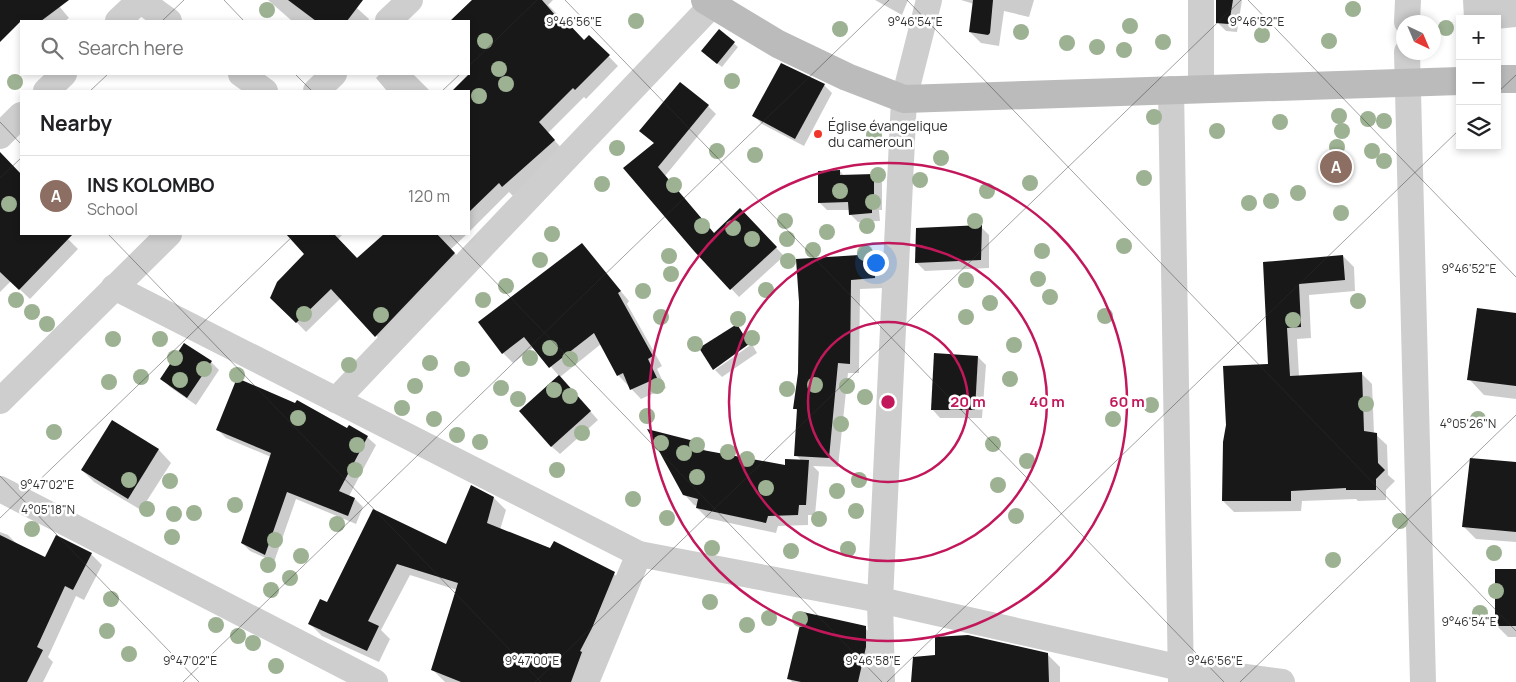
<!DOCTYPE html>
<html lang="en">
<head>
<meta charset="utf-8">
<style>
  body { margin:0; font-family:Manrope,sans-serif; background:#f6f6f6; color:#202124 }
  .controls { position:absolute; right:15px; top:15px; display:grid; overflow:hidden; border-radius:0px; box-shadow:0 2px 8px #0003 }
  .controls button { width:45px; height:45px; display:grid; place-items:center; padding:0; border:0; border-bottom:1px solid #e0e0e0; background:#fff; color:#202124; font:25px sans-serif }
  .compass { position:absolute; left:1396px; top:15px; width:45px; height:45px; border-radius:50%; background:#fff; box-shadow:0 2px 8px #0003; rotate:136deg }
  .you { position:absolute; left:875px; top:262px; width:18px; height:18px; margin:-12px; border:4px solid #fff; border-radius:50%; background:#1a73e8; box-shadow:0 0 0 8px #1a73e833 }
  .badge { display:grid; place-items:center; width:32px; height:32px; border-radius:50%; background:#111827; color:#fff; font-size:16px; font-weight:700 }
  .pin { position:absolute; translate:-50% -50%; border:2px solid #fff; box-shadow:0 1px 5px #0006 }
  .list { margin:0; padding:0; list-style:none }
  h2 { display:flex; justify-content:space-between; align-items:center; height:65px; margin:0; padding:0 20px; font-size:21px }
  h2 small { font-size:16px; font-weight:400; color:#757577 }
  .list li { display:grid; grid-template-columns:32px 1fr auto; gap:15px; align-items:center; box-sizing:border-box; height:80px; padding:0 20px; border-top:1px solid #e0e0e0 }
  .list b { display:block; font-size:19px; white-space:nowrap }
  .list p { margin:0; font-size:16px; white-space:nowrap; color:#757577 }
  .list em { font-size:16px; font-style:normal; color:#757577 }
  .icon { flex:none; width:28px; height:28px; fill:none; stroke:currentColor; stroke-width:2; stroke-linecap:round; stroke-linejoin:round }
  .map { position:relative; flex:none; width:1516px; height:682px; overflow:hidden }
  .search { position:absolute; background:#fff; box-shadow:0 2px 8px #0003; left:20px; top:20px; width:450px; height:55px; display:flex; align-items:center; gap:12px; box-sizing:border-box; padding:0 18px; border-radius:0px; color:#757577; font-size:19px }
  .panel { position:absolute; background:#fff; box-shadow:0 2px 8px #0003; left:20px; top:90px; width:450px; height:145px; border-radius:0px }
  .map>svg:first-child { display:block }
  .shadow { fill:#0003 }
  .building { fill:#181818 }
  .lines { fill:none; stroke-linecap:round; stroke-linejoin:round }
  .minor { stroke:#cecece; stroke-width:26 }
  .secondary { stroke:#bbb; stroke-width:28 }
  .tree { fill:#9db193 }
  .ticks { fill:none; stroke:#313131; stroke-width:1; stroke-opacity:0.45 }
  .ring { fill:none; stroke:#c2185b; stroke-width:2.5 }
  .poi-dot { fill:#f0352b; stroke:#fff; stroke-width:2 }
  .labels { text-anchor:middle; stroke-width:5; stroke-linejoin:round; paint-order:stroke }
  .poi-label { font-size:14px; fill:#313131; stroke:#fff; text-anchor:start }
  .ticks-label { font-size:12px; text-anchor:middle; fill:#313131; stroke:#fff; stroke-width:5; stroke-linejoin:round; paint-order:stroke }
  .centre { fill:#c2185b; stroke:#fff; stroke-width:2.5 }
  .ring-label { font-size:15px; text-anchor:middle; font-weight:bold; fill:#c2185b; stroke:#fff; stroke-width:5; stroke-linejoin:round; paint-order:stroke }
</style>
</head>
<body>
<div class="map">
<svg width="1516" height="682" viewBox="0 0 1516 682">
  <rect width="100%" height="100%" fill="#fff"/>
  <!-- shadow -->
  <g class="shadow">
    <polygon points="3,0 54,0 69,18 65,21 21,22"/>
    <polygon points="268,0 348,0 369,19 368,21 292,21"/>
    <polygon points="472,0 553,0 548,5 584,41 589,36 618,66 586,99 584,97 548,133 564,151 513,196 509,192 469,232 469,91 454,91 471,73 469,70 469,21 451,21"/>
    <polygon points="875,0 908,0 902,15"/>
    <polygon points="961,0 1034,0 1029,17 1004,11 999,46 981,43 970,32 974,4"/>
    <polygon points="1217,0 1242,0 1237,32 1226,31 1217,22"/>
    <polygon points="1463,0 1516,0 1516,27 1497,29 1497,19 1464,19"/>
    <polygon points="720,31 738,47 722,67 706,55"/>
    <polygon points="380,74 413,74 430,91 387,91 376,78"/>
    <polygon points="824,85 832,93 804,146 762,124 754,116"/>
    <polygon points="708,106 716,114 665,176 714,234 740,210 784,256 739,297 695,250 625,169 655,144"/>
    <polygon points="3,157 21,175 21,234 63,234 78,249 30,299 11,281 0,292 0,159"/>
    <polygon points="840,171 844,176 874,175 882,183 882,210 879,210 880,221 858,222 850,214 850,210 827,210 819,202"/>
    <polygon points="981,227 989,235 989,268 925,271 916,262"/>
    <polygon points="291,234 343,234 338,239 357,260 386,234 467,234 451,249 464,264 386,346 341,298 306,332 272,297 306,254 289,235"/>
    <polygon points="582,245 629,301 627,304 662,366 657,369 666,388 641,399 618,375 601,344 560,377 598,420 560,454 551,446 559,376 534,347 513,363 503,353 480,322"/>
    <polygon points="874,256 884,266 884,288 860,289 859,373 848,373 838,467 813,466 819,472 815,515 808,515 808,525 778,526 776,533 707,518 697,508 698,506 694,505 684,494 698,443 707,452 786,467 802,461 796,455 798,412 795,408 800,373 800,302"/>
    <polygon points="1343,256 1354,267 1355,291 1309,295 1311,338 1297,339 1299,376 1361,373 1372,384 1374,433 1387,445 1388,475 1395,481 1386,490 1386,500 1358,501 1356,499 1302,501 1301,511 1234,512 1223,501 1270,365 1264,263"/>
    <polygon points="1516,315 1516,399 1484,395 1469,379"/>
    <polygon points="737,326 750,342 714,367"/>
    <polygon points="752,344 757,353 722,377 715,370"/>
    <polygon points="978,357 986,365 982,418 940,418 932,409"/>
    <polygon points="211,362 219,370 196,405 170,387 162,378"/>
    <polygon points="112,422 159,450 171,463 141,510 94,482 82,470"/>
    <polygon points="217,429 347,430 367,437 376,445 349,496 355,499 363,507 356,524 296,499 274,562 250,551 242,543 271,457 226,438"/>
    <polygon points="1516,463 1516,542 1476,539 1463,526"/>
    <polygon points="494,498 506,510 500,530 614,574 626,585 586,682 445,682 433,670 457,590 410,575 381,630 390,639 379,662 322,636 310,624 328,604 374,510 447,546"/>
    <polygon points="0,532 8,535 18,545 45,558 91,554 102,565 84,600 76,596 48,657 53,662 43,682 0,682"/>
    <polygon points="1516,570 1516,637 1508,637 1496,625"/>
    <polygon points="865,628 877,640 873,682 792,682 789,678"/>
    <polygon points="1048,655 1060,667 1060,682 912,682"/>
  </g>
  <!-- building -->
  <g class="building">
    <polygon points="0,0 69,0 41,21 21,21 0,42"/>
    <polygon points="288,0 363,0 347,21 316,21"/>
    <polygon points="472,0 542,0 562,23 565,20 584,40 589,35 610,55 575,90 573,88 539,122 555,140 502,187 499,183 469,212 469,91 452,91 469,74 469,21 450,21"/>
    <polygon points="973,0 993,0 990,33 988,35 969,32"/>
    <polygon points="1216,0 1233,0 1229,24 1216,23"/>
    <polygon points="719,29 735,42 717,64 701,51"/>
    <polygon points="781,63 825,84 795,139 752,116"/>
    <polygon points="680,82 709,105 658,167 714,233 740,208 777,247 730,290 694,251 623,168 654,143 639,131"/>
    <polygon points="0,152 21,174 21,234 73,234 19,290 0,272"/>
    <polygon points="840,170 840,175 874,174 874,202 872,202 872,213 849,215 848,202 818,203 818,171"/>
    <polygon points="982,225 981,260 915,263 916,228"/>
    <polygon points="286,234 334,234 357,258 384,234 437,234 455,253 375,337 331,289 296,323 270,298 277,282 304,254"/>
    <polygon points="582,243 621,291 618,293 653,356 648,359 657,378 630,390 623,373 617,376 594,333 549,368 524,337 502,354 478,322"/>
    <polygon points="875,254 875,278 851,280 850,364 838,363 829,458 794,456 797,409 793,409 798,373 799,302 796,259"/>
    <polygon points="1343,255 1345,280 1299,284 1301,327 1287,328 1290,376 1362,372 1364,431 1377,433 1378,463 1385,470 1376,479 1376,490 1346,490 1346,488 1291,491 1291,501 1222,501 1223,442 1226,425 1223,366 1268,364 1263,262"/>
    <polygon points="1477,308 1516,313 1516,386 1467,380"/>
    <polygon points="737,324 749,344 713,370 699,348"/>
    <polygon points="184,343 212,361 187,398 160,379"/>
    <polygon points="934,353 978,356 975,410 931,410"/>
    <polygon points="559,375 591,411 551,447 519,411"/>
    <polygon points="237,378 295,403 297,400 347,428 349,425 368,436 339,491 355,498 348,516 287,492 265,555 241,543 271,453 216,430"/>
    <polygon points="112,420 159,449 128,499 81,470"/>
    <polygon points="647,429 698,442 697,449 785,465 785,459 809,460 806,505 799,505 798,515 768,516 766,523 696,508 698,499 683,495"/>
    <polygon points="1470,458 1516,462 1516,532 1462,527"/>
    <polygon points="471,485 494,497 487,523 550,548 554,541 615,572 592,628 580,651 582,652 571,682 461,682 431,670 458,583 397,564 368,621 379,626 367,651 308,624 320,599 327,602 373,509 446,544"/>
    <polygon points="0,535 45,557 56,535 92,553 73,590 65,586 37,647 43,650 27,682 0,682"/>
    <rect x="1495" y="569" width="21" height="57"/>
    <polygon points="803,612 866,626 866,647 858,682 801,682 787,679"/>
    <polygon points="968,635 1048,653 1049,682 911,682 913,657 935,655 935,637"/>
  </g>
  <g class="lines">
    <!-- minor -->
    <g class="minor">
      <polyline points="140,0 169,21"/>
      <polyline points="1201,0 1201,89"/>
      <polyline points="118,21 140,0"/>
      <polyline points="388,21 410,0"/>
      <polyline points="1407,22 1408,0"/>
      <polyline points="1407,52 1423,682"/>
      <polyline points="241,74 265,91"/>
      <polyline points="1171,89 1181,682"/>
      <polyline points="46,91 64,74"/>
      <polyline points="316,91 334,74"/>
      <polyline points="0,136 21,115"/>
      <polyline points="114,287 639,554 880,600 1181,668 1282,682"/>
      <polyline points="336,400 712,5"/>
      <polyline points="0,401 169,234"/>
      <polyline points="0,489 375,682"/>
      <polyline points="586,682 639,554"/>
      <polyline points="882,682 880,600 904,99 929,0"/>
    </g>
    <!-- secondary -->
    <g class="secondary">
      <polyline points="705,0 778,44 847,77 904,99 1460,81"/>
      <polyline points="1497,79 1516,79"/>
    </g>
  </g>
  <!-- trees -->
  <g class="tree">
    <circle cx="1353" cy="9" r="8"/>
    <circle cx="267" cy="10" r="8"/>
    <circle cx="636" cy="21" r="8"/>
    <circle cx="1130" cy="26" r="8"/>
    <circle cx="1446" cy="28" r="8"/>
    <circle cx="840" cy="29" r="8"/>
    <circle cx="1021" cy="32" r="8"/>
    <circle cx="1262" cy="35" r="8"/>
    <circle cx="485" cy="41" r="8"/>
    <circle cx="1329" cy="41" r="8"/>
    <circle cx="1163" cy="42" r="8"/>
    <circle cx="1067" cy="43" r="8"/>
    <circle cx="1097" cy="47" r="8"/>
    <circle cx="1124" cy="50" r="8"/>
    <circle cx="499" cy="69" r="8"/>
    <circle cx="732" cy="81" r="8"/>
    <circle cx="15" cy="82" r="8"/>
    <circle cx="506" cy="84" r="8"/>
    <circle cx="479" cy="96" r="8"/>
    <circle cx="1339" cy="116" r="8"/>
    <circle cx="1154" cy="117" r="8"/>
    <circle cx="1368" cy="119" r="8"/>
    <circle cx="1384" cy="121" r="8"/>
    <circle cx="1280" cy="122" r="8"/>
    <circle cx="1217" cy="131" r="8"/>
    <circle cx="1342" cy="131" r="8"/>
    <circle cx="874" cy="135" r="8"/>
    <circle cx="1337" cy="147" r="8"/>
    <circle cx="617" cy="148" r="8"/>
    <circle cx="717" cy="151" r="8"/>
    <circle cx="1372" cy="151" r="8"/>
    <circle cx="755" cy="155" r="8"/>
    <circle cx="941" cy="158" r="8"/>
    <circle cx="1384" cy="161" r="8"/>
    <circle cx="878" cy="175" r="8"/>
    <circle cx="1144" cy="178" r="8"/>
    <circle cx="920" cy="180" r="8"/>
    <circle cx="1030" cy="183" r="8"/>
    <circle cx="602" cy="184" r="8"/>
    <circle cx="674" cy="185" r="8"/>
    <circle cx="840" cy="191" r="8"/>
    <circle cx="987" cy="191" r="8"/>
    <circle cx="1298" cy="193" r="8"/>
    <circle cx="1271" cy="201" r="8"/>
    <circle cx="873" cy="202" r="8"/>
    <circle cx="1249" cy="203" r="8"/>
    <circle cx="9" cy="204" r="8"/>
    <circle cx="1341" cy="213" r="8"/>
    <circle cx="785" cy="221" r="8"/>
    <circle cx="975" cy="221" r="8"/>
    <circle cx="702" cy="226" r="8"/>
    <circle cx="867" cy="226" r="8"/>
    <circle cx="733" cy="228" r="8"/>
    <circle cx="827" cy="232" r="8"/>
    <circle cx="552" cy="234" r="8"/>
    <circle cx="752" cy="239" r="8"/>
    <circle cx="787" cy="239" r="8"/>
    <circle cx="1124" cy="246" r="8"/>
    <circle cx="813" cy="250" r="8"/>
    <circle cx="1042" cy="251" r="8"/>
    <circle cx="865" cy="253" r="8"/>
    <circle cx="669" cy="256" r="8"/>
    <circle cx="540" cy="260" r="8"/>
    <circle cx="788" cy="261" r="8"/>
    <circle cx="671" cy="274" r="8"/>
    <circle cx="1038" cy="279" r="8"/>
    <circle cx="966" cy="280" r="8"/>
    <circle cx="506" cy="286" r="8"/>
    <circle cx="766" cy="290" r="8"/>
    <circle cx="643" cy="291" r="8"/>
    <circle cx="1050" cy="297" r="8"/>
    <circle cx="16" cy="300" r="8"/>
    <circle cx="483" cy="300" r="8"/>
    <circle cx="1358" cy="301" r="8"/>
    <circle cx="990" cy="303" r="8"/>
    <circle cx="32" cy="312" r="8"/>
    <circle cx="304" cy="314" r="8"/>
    <circle cx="381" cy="315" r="8"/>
    <circle cx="1105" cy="316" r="8"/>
    <circle cx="661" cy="317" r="8"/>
    <circle cx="966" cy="317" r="8"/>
    <circle cx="738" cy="319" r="8"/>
    <circle cx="1293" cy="320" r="8"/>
    <circle cx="47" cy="324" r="8"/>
    <circle cx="752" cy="338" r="8"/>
    <circle cx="113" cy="339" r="8"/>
    <circle cx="160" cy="339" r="8"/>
    <circle cx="695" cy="344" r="8"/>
    <circle cx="1014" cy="345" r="8"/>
    <circle cx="550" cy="348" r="8"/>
    <circle cx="175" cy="358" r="8"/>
    <circle cx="530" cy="358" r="8"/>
    <circle cx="570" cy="359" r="8"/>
    <circle cx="430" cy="363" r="8"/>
    <circle cx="349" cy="365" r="8"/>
    <circle cx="204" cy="369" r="8"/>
    <circle cx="462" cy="369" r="8"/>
    <circle cx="237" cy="375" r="8"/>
    <circle cx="141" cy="377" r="8"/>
    <circle cx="1010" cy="379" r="8"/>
    <circle cx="180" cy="380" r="8"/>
    <circle cx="109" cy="382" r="8"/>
    <circle cx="815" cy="385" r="8"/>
    <circle cx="415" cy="386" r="8"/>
    <circle cx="657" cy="386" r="8"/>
    <circle cx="847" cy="386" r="8"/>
    <circle cx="501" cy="388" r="8"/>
    <circle cx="787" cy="389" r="8"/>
    <circle cx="554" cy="390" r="8"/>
    <circle cx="570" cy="396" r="8"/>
    <circle cx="865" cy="397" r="8"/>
    <circle cx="518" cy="399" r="8"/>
    <circle cx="1366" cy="404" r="8"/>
    <circle cx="1151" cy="405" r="8"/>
    <circle cx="402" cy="408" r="8"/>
    <circle cx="647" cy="416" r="8"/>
    <circle cx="298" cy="418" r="8"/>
    <circle cx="434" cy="419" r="8"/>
    <circle cx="1113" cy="419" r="8"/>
    <circle cx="1478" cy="419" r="8"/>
    <circle cx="841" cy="424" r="8"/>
    <circle cx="54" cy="432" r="8"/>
    <circle cx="582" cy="433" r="8"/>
    <circle cx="457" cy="435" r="8"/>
    <circle cx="480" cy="442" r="8"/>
    <circle cx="661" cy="443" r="8"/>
    <circle cx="993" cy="444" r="8"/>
    <circle cx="357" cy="445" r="8"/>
    <circle cx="697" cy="445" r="8"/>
    <circle cx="728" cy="452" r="8"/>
    <circle cx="684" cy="453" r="8"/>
    <circle cx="747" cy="459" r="8"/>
    <circle cx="1027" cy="461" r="8"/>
    <circle cx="355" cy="470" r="8"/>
    <circle cx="557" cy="470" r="8"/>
    <circle cx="697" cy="477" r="8"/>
    <circle cx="129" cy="480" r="8"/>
    <circle cx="859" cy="480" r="8"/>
    <circle cx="170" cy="481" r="8"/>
    <circle cx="998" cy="485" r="8"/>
    <circle cx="766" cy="488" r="8"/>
    <circle cx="837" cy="491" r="8"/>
    <circle cx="633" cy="499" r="8"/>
    <circle cx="235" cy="505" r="8"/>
    <circle cx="147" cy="509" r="8"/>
    <circle cx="856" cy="511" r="8"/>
    <circle cx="194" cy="513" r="8"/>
    <circle cx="174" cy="514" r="8"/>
    <circle cx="1016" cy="516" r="8"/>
    <circle cx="667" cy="518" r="8"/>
    <circle cx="819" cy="519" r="8"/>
    <circle cx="1400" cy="521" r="8"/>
    <circle cx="337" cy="524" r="8"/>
    <circle cx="32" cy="529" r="8"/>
    <circle cx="172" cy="537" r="8"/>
    <circle cx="275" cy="540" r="8"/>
    <circle cx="712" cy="548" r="8"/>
    <circle cx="848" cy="549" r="8"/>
    <circle cx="791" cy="551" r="8"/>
    <circle cx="1494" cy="553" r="8"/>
    <circle cx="301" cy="556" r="8"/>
    <circle cx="1333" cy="560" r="8"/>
    <circle cx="268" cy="565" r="8"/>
    <circle cx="290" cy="578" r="8"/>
    <circle cx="271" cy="590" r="8"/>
    <circle cx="1496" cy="591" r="8"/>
    <circle cx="111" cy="599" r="8"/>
    <circle cx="710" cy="602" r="8"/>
    <circle cx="1480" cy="613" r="8"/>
    <circle cx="769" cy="618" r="8"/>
    <circle cx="800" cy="619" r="8"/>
    <circle cx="216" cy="625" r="8"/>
    <circle cx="747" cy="625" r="8"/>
    <circle cx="107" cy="631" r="8"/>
    <circle cx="238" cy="636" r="8"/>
    <circle cx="253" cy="643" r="8"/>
    <circle cx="129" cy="654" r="8"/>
    <circle cx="276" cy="666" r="8"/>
  </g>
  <!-- ticks -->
  <path class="ticks" d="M 224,0 L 244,21M 565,0 L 1224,682M 907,0 L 1516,631M 1248,0 L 1516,277M 162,21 L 184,0M 469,66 L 537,0M 295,74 L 312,91M 90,91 L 108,74M 442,91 L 460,74M 1497,93 L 1516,75M 0,122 L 21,144M 0,178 L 21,158M 108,234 L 541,682M 449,234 L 882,682M 0,476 L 199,682M 0,518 L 295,234M 183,682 L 889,0M 535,682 L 1241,0M 887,682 L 1460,129M 1240,682 L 1516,415"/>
  <!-- distance rings -->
  <g class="ring">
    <circle cx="888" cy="402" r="80"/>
    <circle cx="888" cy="402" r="159"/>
    <circle cx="888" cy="402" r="239"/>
  </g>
  <!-- markers -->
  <circle class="poi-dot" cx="818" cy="134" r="5"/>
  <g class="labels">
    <!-- poi labels -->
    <g class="poi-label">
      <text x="828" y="131">Église évangelique<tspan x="828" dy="16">du cameroun</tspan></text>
    </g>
  </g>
  <g class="ticks-label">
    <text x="574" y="26">9°46'56"E</text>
    <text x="915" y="26">9°46'54"E</text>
    <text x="1257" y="26">9°46'52"E</text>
    <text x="1469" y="273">9°46'52"E</text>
    <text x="1468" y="428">4°05'26"N</text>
    <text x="47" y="489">9°47'02"E</text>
    <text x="48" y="514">4°05'18"N</text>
    <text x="1469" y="626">9°46'54"E</text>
    <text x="190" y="665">9°47'02"E</text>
    <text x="532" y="665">9°47'00"E</text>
    <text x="873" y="665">9°46'58"E</text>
    <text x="1215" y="665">9°46'56"E</text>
  </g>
  <circle cx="888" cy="402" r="8" class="centre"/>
  <g class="ring-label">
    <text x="968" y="407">20 m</text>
    <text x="1047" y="407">40 m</text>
    <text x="1127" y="407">60 m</text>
  </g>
</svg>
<div class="controls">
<button>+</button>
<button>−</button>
<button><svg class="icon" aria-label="layers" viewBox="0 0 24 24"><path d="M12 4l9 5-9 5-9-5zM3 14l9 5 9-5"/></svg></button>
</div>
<svg class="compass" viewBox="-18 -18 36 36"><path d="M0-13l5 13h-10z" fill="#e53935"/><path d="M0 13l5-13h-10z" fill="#757577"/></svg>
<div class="you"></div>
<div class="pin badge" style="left:1336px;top:167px;background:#8d6e63">A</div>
<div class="search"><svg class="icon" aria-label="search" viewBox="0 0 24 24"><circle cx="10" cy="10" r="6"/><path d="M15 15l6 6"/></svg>Search here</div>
<section class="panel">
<h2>Nearby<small></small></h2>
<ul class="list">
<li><span class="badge" style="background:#8d6e63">A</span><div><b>INS KOLOMBO</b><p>School</p></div><em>120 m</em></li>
</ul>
</section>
</div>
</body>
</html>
